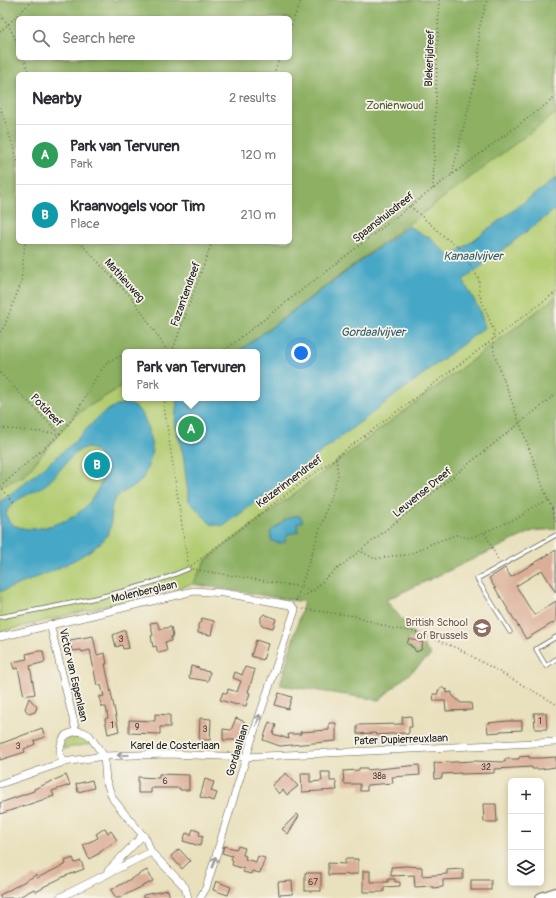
<!DOCTYPE html>
<html lang="en">
<head>
<meta charset="utf-8">
<style>
  body { margin:0; font-family:Pangolin,sans-serif; background:#f7f7f7; color:#2b2b33 }
  .controls { position:absolute; right:12px; bottom:12px; display:grid; overflow:hidden; border-radius:6px; box-shadow:0 2px 6px #0003 }
  .controls button { width:36px; height:36px; display:grid; place-items:center; padding:0; border:0; border-bottom:1px solid #e1e1e2; background:#fff; color:#2b2b33; font:20px sans-serif }
  .you { position:absolute; left:301px; top:353px; width:14px; height:14px; margin:-10px; border:3px solid #fff; border-radius:50%; background:#1a73e8; box-shadow:0 0 0 6px #1a73e833 }
  .badge { display:grid; place-items:center; width:26px; height:26px; border-radius:50%; background:#1f6fb2; color:#fff; font-size:13px; font-weight:700 }
  .pin { position:absolute; translate:-50% -50%; border:2px solid #fff; box-shadow:0 1px 4px #0006 }
  .popup { position:absolute; left:122px; top:349px; width:138px; height:52px; box-sizing:border-box; display:grid; place-content:center; border-radius:6px; background:#fff; filter:drop-shadow(0 1px 3px #0005); font-size:13px; white-space:nowrap; color:#7c7c81 }
  .popup b { font-size:15px; color:#2b2b33 }
  .popup::after { content:''; position:absolute; left:50%; top:100%; margin-left:-8px; border:8px solid transparent; border-top-color:#fff }
  .list { margin:0; padding:0; list-style:none }
  h2 { display:flex; justify-content:space-between; align-items:center; height:52px; margin:0; padding:0 16px; font-size:17px }
  h2 small { font-size:13px; font-weight:400; color:#7c7c81 }
  .list li { display:grid; grid-template-columns:26px 1fr auto; gap:12px; align-items:center; box-sizing:border-box; height:60px; padding:0 16px; border-top:1px solid #e1e1e2 }
  .list b { display:block; font-size:15px; white-space:nowrap }
  .list p { margin:0; font-size:13px; white-space:nowrap; color:#7c7c81 }
  .list em { font-size:13px; font-style:normal; color:#7c7c81 }
  .icon { flex:none; width:22px; height:22px; fill:none; stroke:currentColor; stroke-width:2; stroke-linecap:round; stroke-linejoin:round }
  .map { position:relative; flex:none; width:556px; height:898px; overflow:hidden }
  .search { position:absolute; background:#fff; box-shadow:0 2px 6px #0003; left:16px; top:16px; width:276px; height:44px; display:flex; align-items:center; gap:10px; box-sizing:border-box; padding:0 14px; border-radius:6px; color:#7c7c81; font-size:15px }
  .panel { position:absolute; background:#fff; box-shadow:0 2px 6px #0003; left:16px; top:72px; width:276px; height:172px; border-radius:6px }
  .map>svg:first-child { display:block }
  .green { fill:#b2cc71; stroke:#677446; fill-rule:evenodd }
  .forest { fill:#8db063; stroke:#546640; fill-rule:evenodd }
  .water { fill:#47a7c6; stroke:#326271; fill-rule:evenodd }
  .building { fill:#dbaf97 }
  .lines { fill:none; stroke-linecap:round; stroke-linejoin:round }
  .lane-casing { stroke:#646155; stroke-width:5 }
  .street-casing { stroke:#646155; stroke-width:8 }
  .primary-casing { stroke:#646155; stroke-width:12 }
  .path { stroke:#646155; stroke-width:1.5; stroke-dasharray:1 3; stroke-linecap:butt }
  .lane { stroke:#fff; stroke-width:3.5 }
  .street { stroke:#fff; stroke-width:7 }
  .primary { stroke:#fff; stroke-width:10 }
  .oneway { stroke:#999 }
  .labels { text-anchor:middle; stroke-width:3.5; stroke-linejoin:round; paint-order:stroke }
  .number-label { font-size:9px; fill:#4c413b }
  .street-label { font-size:11px; fill:#1c1c1c; stroke:#f7f3e8 }
  .park-label { font-size:11px; fill:#505a3a; stroke:#f7f3e8 }
  .education-label { font-size:11px; fill:#785e54; stroke:#f7f3e8; text-anchor:end }
  .water-label { font-size:12px; font-style:italic; fill:#2f5b68; stroke:#f7f3e8 }
</style>
</head>
<body>
<div class="map">
<svg width="556" height="898" viewBox="0 0 556 898">
  <rect width="100%" height="100%" fill="#f7f3e8"/>
  <filter id="ink" filterUnits="userSpaceOnUse"><feTurbulence type="fractalNoise" baseFrequency=".025" numOctaves="2"/><feDisplacementMap in="SourceGraphic" scale="8" xChannelSelector="R" yChannelSelector="G"/><feConvolveMatrix kernelMatrix="1 2 1 2 8 2 1 2 1" color-interpolation-filters="sRGB"/></filter>
  <filter id="wash" filterUnits="userSpaceOnUse"><feTurbulence type="fractalNoise" baseFrequency=".012" numOctaves="4" result="noise"/><feDisplacementMap in="SourceGraphic" scale="16" xChannelSelector="R" yChannelSelector="G"/><feGaussianBlur stdDeviation="0.9" result="paint"/><feColorMatrix in="noise" values="0 0 0 0 0 0 0 0 0 0 0 0 0 0 0 0 0 1.4 0 .05"/><feComposite in="paint" operator="in"/></filter>
  <g filter="url(#wash)">
    <rect width="100%" height="100%" fill="#e9e1be"/>
    <!-- green -->
    <g class="green">
      <path d="M 0,0 L 556,0 L 556,297 L 206,560 L 193,584 L 0,632 ZM 18,18 L 290,18 L 290,58 L 18,58 ZM 18,74 L 290,74 L 290,242 L 18,242 ZM 125,352 L 257,352 L 257,398 L 125,398 Z"/>
      <path d="M 77,734 L 85,736 L 94,743 L 62,749 C 66,740 68,737 77,734 Z"/>
    </g>
    <!-- forest -->
    <g class="forest">
      <path d="M 0,0 L 556,0 L 556,113 L 238,352 L 125,352 L 125,375 L 119,388 L 75,415 L 25,475 L 0,487 ZM 18,18 L 290,18 L 290,58 L 18,58 ZM 18,74 L 290,74 L 290,242 L 18,242 Z"/>
      <polygon points="556,297 556,529 533,531 386,600 431,655 379,700 280,685 304,602 193,584 206,560"/>
    </g>
    <!-- water -->
    <g class="water">
      <polygon points="556,178 556,209 463,280 479,309 485,327 224,526 211,524 189,501 183,454 175,424 177,398 257,398 257,352 238,352 408,226 430,238 451,257"/>
      <path d="M 122,404 C 141,403 145,418 149,434 C 150,438 152,445 152,448 C 152,457 147,471 142,479 C 135,490 119,490 114,501 C 106,515 119,527 100,543 C 74,565 32,579 0,592 L 0,502 C 24,483 49,464 72,444 C 89,429 99,410 122,404 ZM 85,448 C 92,448 96,451 100,457 C 110,473 96,496 84,508 C 75,517 64,522 52,525 C 40,529 28,531 16,526 C 12,525 9,522 7,518 C 1,501 40,492 50,481 C 60,472 72,451 85,448 Z"/>
      <path d="M 293,516 L 300,516 L 303,521 L 297,524 L 298,532 L 288,534 L 286,538 L 285,542 C 280,544 277,543 272,541 L 270,532 L 286,519 Z"/>
    </g>
    <g id="blocks">
      <!-- building -->
      <g class="building">
        <polygon points="556,550 556,593 542,570 516,586 534,615 556,601 556,621 526,639 489,578 505,568 511,577"/>
        <polygon points="264,614 276,619 273,628 261,625 261,617"/>
        <polygon points="202,618 214,621 211,635 198,633 198,624 201,622"/>
        <polygon points="157,622 160,629 171,627 173,636 171,637 171,641 165,642 167,651 158,653 156,646 153,647 151,636 153,635 150,623"/>
        <polygon points="125,630 129,648 123,649 122,645 116,647 113,635"/>
        <polygon points="93,636 97,655 105,653 107,664 105,664 119,731 108,734 105,719 108,718 106,707 102,707 99,697 104,696 101,685 97,686 90,650 82,652 81,650 72,651 70,640"/>
        <polygon points="409,638 423,643 421,650 416,652 413,647 411,647 411,645 407,644"/>
        <polygon points="256,640 268,644 263,660 251,656"/>
        <polygon points="39,651 43,651 45,662 30,666 35,694 24,696 18,668 14,669 12,662 27,659 26,654"/>
        <polygon points="191,666 199,668 199,669 204,670 204,671 210,672 208,681 189,678"/>
        <polygon points="245,667 255,670 248,692 250,693 246,706 238,704 237,705 220,700 223,692 227,694 228,689 237,692 241,681 233,678 235,672 242,675"/>
        <polygon points="442,687 445,690 447,689 447,693 452,692 452,695 461,703 471,703 472,710 446,711 445,701 434,701 433,694 438,694 438,690 440,690"/>
        <polygon points="279,693 292,697 288,709 275,705"/>
        <polygon points="29,698 37,707 35,712 29,714 25,709"/>
        <polygon points="534,713 546,713 547,729 535,729"/>
        <polygon points="155,714 170,715 170,727 160,727 160,734 129,733 129,720 155,721"/>
        <polygon points="411,716 412,727 409,727 409,732 407,735 404,733 377,735 375,733 357,734 357,725 403,724 402,717"/>
        <polygon points="200,718 211,719 210,740 199,740"/>
        <polygon points="236,718 245,722 238,740 223,740 223,729 231,730"/>
        <polygon points="508,721 522,721 522,730 500,731 500,732 488,733 487,723"/>
        <polygon points="269,722 276,725 273,734 289,739 288,734 301,734 300,732 329,730 329,723 336,723 336,741 280,746 263,740"/>
        <polygon points="42,728 45,737 34,741 35,744 24,749 25,752 0,760 0,744"/>
        <polygon points="529,756 529,758 541,758 556,757 556,767 541,769 532,769 532,767 494,769 494,773 461,774 461,773 442,774 442,778 435,779 434,763 473,761 505,762 505,759 519,759 519,757"/>
        <polygon points="419,765 420,775 392,777 393,783 367,785 367,791 360,791 360,784 344,784 343,771 359,770 359,768 367,768 367,770"/>
        <polygon points="321,772 330,772 330,781 336,781 337,790 302,792 301,773 310,773 310,782 322,781"/>
        <polygon points="286,773 298,786 287,795 283,790 279,794 272,785"/>
        <polygon points="159,774 189,775 189,790 180,790 180,788 151,788 151,793 138,793 138,777 159,778"/>
        <polygon points="66,775 70,785 52,791 54,796 0,814 0,803 34,791 34,789"/>
        <polygon points="205,779 214,782 211,791 217,793 214,801 200,797"/>
        <polygon points="92,780 94,788 78,792 76,784"/>
        <polygon points="483,804 496,804 497,822 484,822"/>
        <polygon points="297,814 299,816 288,834 282,829"/>
        <polygon points="105,828 108,833 111,831 117,840 100,852 100,853 89,859 83,845 98,838 96,834"/>
        <polygon points="193,829 200,832 199,835 203,836 200,846 183,841 186,833 191,835"/>
        <polygon points="224,846 236,849 238,846 245,848 243,855 246,856 245,859 256,862 258,856 265,858 260,873 252,871 251,874 243,872 244,869 232,865 233,860 231,859 232,856 222,853"/>
        <polygon points="179,849 190,861 182,869 171,856"/>
        <polygon points="73,858 75,863 81,861 84,869 63,877 43,887 43,888 36,892 34,889 17,898 0,898 0,895 36,875 37,878 66,864 65,861"/>
        <polygon points="345,859 358,859 358,874 328,875 328,863 345,864"/>
        <polygon points="406,866 422,867 422,876 447,874 447,870 463,869 463,879 443,880 443,887 432,888 432,886 415,887 414,875 391,876 391,867"/>
        <polygon points="147,870 153,881 119,898 116,898 111,890"/>
        <polygon points="363,871 370,871 370,882 388,882 388,879 395,879 395,882 400,882 400,886 384,887 384,892 363,892"/>
        <rect x="305" y="873" width="16" height="18"/>
        <rect x="471" y="880" width="20" height="10"/>
        <polygon points="216,881 231,887 228,895 213,890"/>
        <polygon points="292,881 293,894 279,895 278,882"/>
        <polygon points="168,890 170,898 143,898 143,895"/>
      </g>
    </g>
  </g>
  <g filter="url(#ink)">
    <use href="#blocks" fill-opacity="0" stroke="#646155" stroke-width="1"/>
    <g class="lines">
      <!-- lane casing -->
      <g class="lane-casing">
        <g id="lane">
          <path d="M 0,617 C 62,605 131,594 188,569"/>
          <polyline points="510,632 477,579 556,535"/>
          <polyline points="556,637 536,649 546,666 556,659"/>
        </g>
      </g>
      <!-- street casing -->
      <g class="street-casing">
        <g id="street">
          <polyline points="50,624 76,731"/>
          <polyline points="0,637 194,591 224,593 290,605 295,610 254,732 206,888 200,898"/>
          <polyline points="64,762 60,754 60,748 63,739 66,735 76,731 83,732 89,735 104,756 106,781 113,799 124,813 146,839 151,852 185,887 188,898"/>
          <polyline points="0,784 64,762 104,756 168,754 246,757 556,742"/>
          <polyline points="108,871 143,835"/>
          <polyline points="59,898 151,852"/>
        </g>
      </g>
      <!-- primary casing -->
      <g class="primary-casing">
        <polyline id="primary" points="541,898 556,893"/>
      </g>
      <!-- path -->
      <g class="path">
        <polyline points="0,15 8,24 18,45"/>
        <polyline points="290,29 301,0"/>
        <polyline points="0,32 33,0"/>
        <polyline points="24,58 29,74"/>
        <polyline points="274,74 279,58"/>
        <polyline points="0,107 18,161"/>
        <polyline points="452,174 479,65 479,29 487,0"/>
        <polyline points="433,189 439,0"/>
        <polyline points="410,206 447,239 459,247 479,279 479,294 494,331 493,341 494,353 548,500 552,509 556,508"/>
        <polyline points="79,242 134,300 168,352"/>
        <polyline points="0,332 4,327 21,283 25,242"/>
        <polyline points="172,352 212,242"/>
        <polyline points="222,352 410,206 556,97"/>
        <polyline points="0,373 60,434"/>
        <polyline points="165,398 164,406 188,565"/>
        <polyline points="0,428 60,434"/>
        <polyline points="0,486 14,503"/>
        <polyline points="0,487 60,434 74,417 98,374 109,361 125,354"/>
        <polyline points="552,509 556,522"/>
        <polyline points="485,533 499,562"/>
        <polyline points="362,552 375,559 391,556 408,555 433,543 456,535 470,538 518,518 532,508 548,500"/>
        <polyline points="191,566 556,292"/>
        <polyline points="192,569 301,587 312,591"/>
        <polyline points="296,600 313,591 326,578 556,394"/>
        <polyline points="296,601 338,475 336,457"/>
        <polyline points="303,609 355,616 390,628 416,632 459,649 556,704"/>
      </g>
      <!-- lane -->
      <use href="#lane" class="lane"/>
      <!-- street -->
      <use href="#street" class="street"/>
      <!-- primary -->
      <use href="#primary" class="primary"/>
    </g>
    <!-- one-way arrows -->
    <defs><path id="oneway-shaft" d="M-6 0H5M1.5-3L5.5 0L1.5 3" fill="none" stroke-width="1.6" stroke-linecap="round" stroke-linejoin="round"/></defs>
    <g class="oneway">
      <use href="#oneway-shaft" transform="translate(258 720) rotate(-72)"/>
      <use href="#oneway-shaft" transform="translate(123 755) rotate(179)"/>
      <use href="#oneway-shaft" transform="translate(214 862) rotate(-73)"/>
    </g>
  </g>
  <!-- icons -->
  <defs>
    <g id="school-disc" transform="scale(1)"><circle r="9.5" fill="#8d6e63" stroke="#f7f3e8"/><path d="M0-5L7-2L0 1L-7-2ZM-4 1L0 2.5L4 1V4Q0 6-4 4Z" fill="#fff"/></g>
  </defs>
  <g fill-rule="evenodd">
    <use href="#school-disc" x="482" y="628"/>
  </g>
  <g class="labels">
    <!-- number labels -->
    <g class="number-label">
      <text x="121" y="642">3</text>
      <text x="540" y="724">1</text>
      <text x="112" y="728">1</text>
      <text x="137" y="730">9</text>
      <text x="205" y="732">3</text>
      <text x="18" y="749">3</text>
      <text x="486" y="770">32</text>
      <text x="379" y="779">38a</text>
      <text x="165" y="784">6</text>
      <text x="313" y="885">67</text>
    </g>
    <!-- street labels -->
    <g class="street-label">
      <text transform="translate(429 58) rotate(-88)" y="4">Blekerijdreef</text>
      <text transform="translate(383 217) rotate(-38)" y="4">Spaanshuisdreef</text>
      <text transform="translate(125 280) rotate(48)" y="4">Mathieuweg</text>
      <text transform="translate(185 294) rotate(-70)" y="4">Fazantendreef</text>
      <text transform="translate(47 410) rotate(46)" y="4">Potdreef</text>
      <text transform="translate(289 481) rotate(-37)" y="4">Keizerinnendreef</text>
      <text transform="translate(422 492) rotate(-39)" y="4">Leuvense Dreef</text>
      <text transform="translate(144 591) rotate(-13)" y="4">Molenberglaan</text>
      <text transform="translate(74 675) rotate(77)" y="4">Victor van Espenlaan</text>
      <text transform="translate(401 739) rotate(-2)" y="4">Pater Dupierreuxlaan</text>
      <text x="175" y="749">Karel de Costerlaan</text>
      <text transform="translate(237 750) rotate(-73)" y="4">Gordaallaan</text>
    </g>
    <!-- park labels -->
    <g class="park-label">
      <text x="395" y="109">Zoniënwoud</text>
    </g>
    <!-- education labels -->
    <g class="education-label">
      <text x="468" y="626">British School<tspan x="468" dy="13">of Brussels</tspan></text>
    </g>
    <!-- water labels -->
    <g class="water-label">
      <text x="473" y="260">Kanaalvijver</text>
      <text x="373" y="336">Gordaalvijver</text>
    </g>
  </g>
</svg>
<div class="controls">
<button>+</button>
<button>−</button>
<button><svg class="icon" aria-label="layers" viewBox="0 0 24 24"><path d="M12 4l9 5-9 5-9-5zM3 14l9 5 9-5"/></svg></button>
</div>
<div class="you"></div>
<div class="pin badge" style="left:191px;top:429px;background:#2e9e5b">A</div>
<div class="popup"><b>Park van Tervuren</b>Park</div>
<div class="pin badge" style="left:97px;top:465px;background:#0f9aa8">B</div>
<div class="search"><svg class="icon" aria-label="search" viewBox="0 0 24 24"><circle cx="10" cy="10" r="6"/><path d="M15 15l6 6"/></svg>Search here</div>
<section class="panel">
<h2>Nearby<small>2 results</small></h2>
<ul class="list">
<li><span class="badge" style="background:#2e9e5b">A</span><div><b>Park van Tervuren</b><p>Park</p></div><em>120 m</em></li>
<li><span class="badge" style="background:#0f9aa8">B</span><div><b>Kraanvogels voor Tim</b><p>Place</p></div><em>210 m</em></li>
</ul>
</section>
</div>
</body>
</html>
